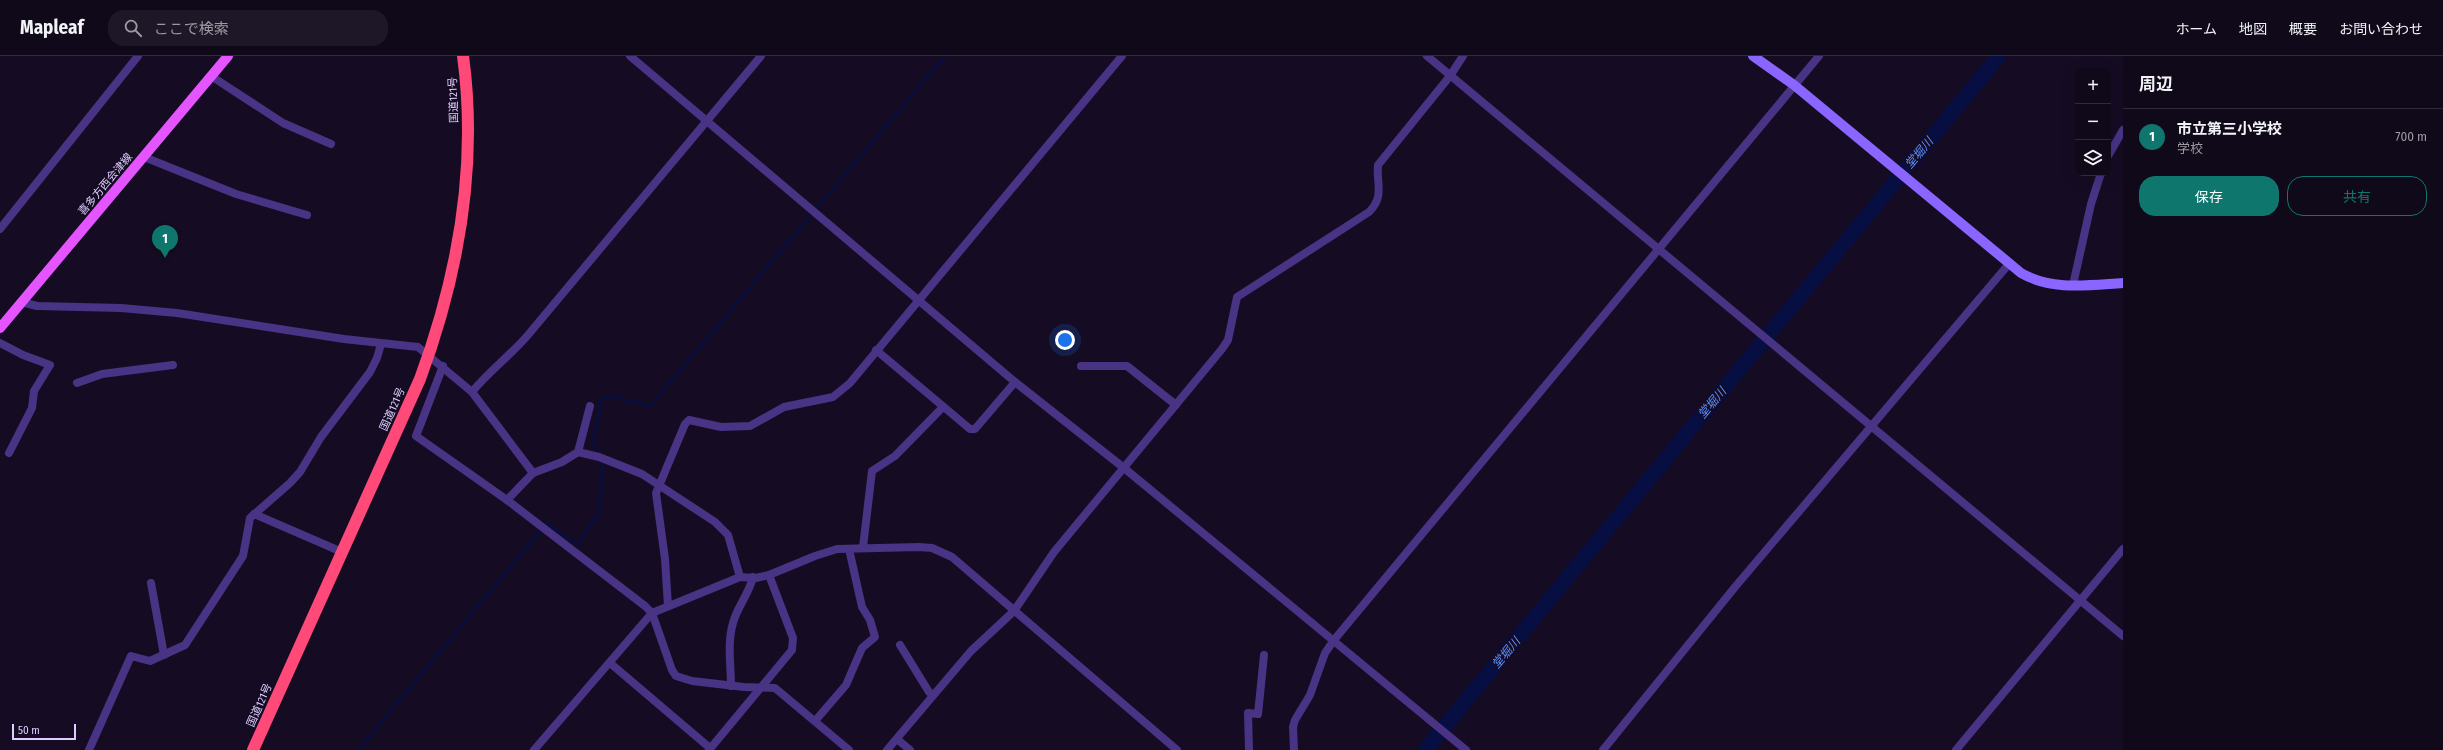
<!DOCTYPE html>
<html lang="ja">
<head>
<meta charset="utf-8">
<style>
  body { margin:0; font-family:"Fira Sans Condensed","Noto Sans JP",sans-serif; background:#1e1727; color:#f1f3f6 }
  .controls { position:absolute; right:12px; top:12px; display:grid; overflow:hidden; border-radius:8px; box-shadow:0 4px 16px #0002 }
  .controls button { width:36px; height:36px; display:grid; place-items:center; padding:0; border:0; border-bottom:1px solid #302a39; background:#10091a; color:#f1f3f6; font:20px sans-serif }
  .scale { position:absolute; left:12px; bottom:10px; width:64px; box-sizing:border-box; padding-left:4px; border:2px solid #deceff; border-top:0; font-size:11px; line-height:14px; white-space:nowrap; color:#deceff; -webkit-text-stroke:3px #150c23; paint-order:stroke }
  .you { position:absolute; left:1065px; top:284px; width:14px; height:14px; margin:-10px; border:3px solid #fff; border-radius:50%; background:#1a73e8; box-shadow:0 0 0 6px #1a73e833 }
  .badge { display:grid; place-items:center; width:26px; height:26px; border-radius:50%; background:#0f766e; color:#fff; font-size:13px; font-weight:700 }
  .pin { position:absolute; translate:-50% -33px; filter:drop-shadow(0 1px 2px #0008) }
  .pin::after { content:''; position:absolute; top:21px; width:14px; height:12px; background:inherit; clip-path:polygon(0 0,100% 0,50% 100%) }
  .list { margin:0; padding:0; list-style:none }
  h2 { display:flex; justify-content:space-between; align-items:center; height:52px; margin:0; padding:0 16px; font-size:17px }
  h2 small { font-size:13px; font-weight:400; color:#9c9aa2 }
  .list li { display:grid; grid-template-columns:26px 1fr auto; gap:12px; align-items:center; box-sizing:border-box; height:56px; padding:0 16px; border-top:1px solid #302a39 }
  .list b { display:block; font-size:15px; white-space:nowrap }
  .list p { margin:0; font-size:13px; white-space:nowrap; color:#9c9aa2 }
  .list em { font-size:13px; font-style:normal; color:#9c9aa2 }
  .actions { display:flex; gap:8px; padding:12px 16px }
  .actions a { flex:1; padding:9px 0; border:1px solid #0f766e; border-radius:16px; text-align:center; font-size:14px; color:#0f766e }
  .actions .main { background:#0f766e; color:#fff }
  .icon { flex:none; width:22px; height:22px; fill:none; stroke:currentColor; stroke-width:2; stroke-linecap:round; stroke-linejoin:round }
  .map { position:relative; flex:none; width:2123px; height:694px; overflow:hidden }
  header { display:flex; align-items:center; gap:24px; box-sizing:border-box; height:56px; padding:0 20px; background:#10091a; border-bottom:1px solid #302a39 }
  header strong { font-size:19px }
  nav { display:flex; gap:22px; margin-inline-start:auto; font-size:14px }
  .search { width:280px; height:36px; background:#1e1727; display:flex; align-items:center; gap:10px; box-sizing:border-box; padding:0 14px; border-radius:16px; color:#9c9aa2; font-size:15px }
  main { display:flex }
  aside { flex:1; background:#10091a }
  .map>svg:first-child { display:block }
  .lines { fill:none; stroke-linecap:round; stroke-linejoin:round }
  .stream { stroke:#060e42; stroke-width:2.5 }
  .river { stroke:#060e42; stroke-width:15 }
  .street { stroke:#483385; stroke-width:8 }
  .secondary { stroke:#8a65ff; stroke-width:10 }
  .primary { stroke:#e555ff; stroke-width:10 }
  .highway { stroke:#ff4978; stroke-width:12 }
  .labels { text-anchor:middle; stroke-width:3; stroke-linejoin:round; paint-order:stroke }
  .street-label { font-size:11px; fill:#deceff; stroke:#150c23 }
  .water-label { font-size:12px; font-style:italic; fill:#5c8fff; stroke:#150c23 }
</style>
</head>
<body>
<header>
<strong>Mapleaf</strong>
<div class="search"><svg class="icon" aria-label="search" viewBox="0 0 24 24"><circle cx="10" cy="10" r="6"/><path d="M15 15l6 6"/></svg>ここで検索</div>
<nav><a>ホーム</a><a>地図</a><a>概要</a><a>お問い合わせ</a></nav>
</header>
<main>
<div class="map">
<svg width="2123" height="694" viewBox="0 0 2123 694">
  <rect width="100%" height="100%" fill="#150c23"/>
  <g class="lines">
    <!-- stream -->
    <g class="stream">
      <polyline points="599,399 593,387 602,343 611,340 650,350 945,0"/>
      <polyline points="358,694 547,467 578,489 598,458 603,409 601,403"/>
    </g>
    <!-- river -->
    <polyline class="river" points="1425,694 1999,0"/>
    <!-- street -->
    <g class="street">
      <polyline points="630,0 1015,326 1124,412 1466,694"/>
      <polyline points="1427,0 2123,580"/>
      <polyline points="211,20 283,67 331,88"/>
      <polyline points="2108,100 2123,74"/>
      <polyline points="144,101 236,138 307,159"/>
      <polyline points="0,173 138,0"/>
      <polyline points="2073,229 2091,148 2101,117"/>
      <polyline points="21,246 37,250 121,252 177,257 344,283 418,291 472,336 533,417"/>
      <polyline points="0,287 23,299 50,309 34,335 32,352 9,397"/>
      <polyline points="876,294 970,373 975,373 1015,326"/>
      <polyline points="443,310 416,380 507,444 645,550 652,557 672,614 676,620 692,625 744,631 775,632 849,694"/>
      <polyline points="1081,310 1127,310 1176,349"/>
      <polyline points="77,327 102,318 173,309"/>
      <path d="M 472,336 C 489,315 510,300 528,279 L 761,0"/>
      <polyline points="578,396 590,350"/>
      <polyline points="507,444 533,417 562,406 578,396 599,401 642,418 715,466 728,479 740,521"/>
      <polyline points="254,458 342,496"/>
      <polyline points="863,491 872,415 895,400 943,351"/>
      <polyline points="151,527 164,599"/>
      <polyline points="668,550 665,503 656,437 685,368 689,364 721,371 750,370 784,351 833,341 850,327 1122,0"/>
      <polyline points="900,589 929,636 933,639"/>
      <polyline points="610,607 710,692"/>
      <path d="M 731,630 C 731,610 727,587 733,567 C 737,551 749,538 753,521"/>
      <polyline points="815,665 846,629 862,592 875,581 870,564 862,551 849,493"/>
      <polyline points="897,683 910,694"/>
      <polyline points="89,694 131,600 150,605 185,589 243,500 250,462 290,427 300,416 321,381 370,316 377,302 381,288"/>
      <polyline points="534,694 652,557 740,521 756,522 769,519 815,500 837,493 919,491 932,492 952,501 1177,694"/>
      <polyline points="709,694 792,594 793,582 769,519"/>
      <path d="M 887,694 L 971,595 L 1014,555 L 1054,496 L 1222,293 L 1228,284 L 1237,241 L 1369,156 C 1385,140 1376,128 1378,109 L 1450,20 L 1463,0"/>
      <polyline points="1249,694 1248,657 1258,658 1264,599"/>
      <polyline points="1294,694 1293,671 1295,664 1310,639 1325,597 1334,584 1819,0"/>
      <polyline points="1603,694 1735,531 2008,209"/>
      <polyline points="1956,694 2123,493"/>
    </g>
    <!-- secondary -->
    <path class="secondary" d="M 1753,0 L 1794,29 L 2021,217 C 2052,235 2089,229 2123,227"/>
    <!-- primary -->
    <polyline class="primary" points="0,272 228,0"/>
    <!-- highway -->
    <path class="highway" d="M 253,694 L 420,323 C 458,220 478,110 463,0"/>
  </g>
  <g class="labels">
    <!-- street labels -->
    <g class="street-label">
      <text transform="translate(453 44) rotate(-92)" y="4">国道121号</text>
      <text transform="translate(105 128) rotate(-50)" y="4">喜多方西会津線</text>
      <text transform="translate(392 353) rotate(-66)" y="4">国道121号</text>
      <text transform="translate(259 649) rotate(-66)" y="4">国道121号</text>
    </g>
    <!-- water labels -->
    <g class="water-label">
      <text transform="translate(1919 97) rotate(-50)" y="4">堂堀川</text>
      <text transform="translate(1712 347) rotate(-50)" y="4">堂堀川</text>
      <text transform="translate(1506 597) rotate(-50)" y="4">堂堀川</text>
    </g>
  </g>
</svg>
<div class="controls">
<button>+</button>
<button>−</button>
<button><svg class="icon" aria-label="layers" viewBox="0 0 24 24"><path d="M12 4l9 5-9 5-9-5zM3 14l9 5 9-5"/></svg></button>
</div>
<div class="scale">50 m</div>
<div class="you"></div>
<div class="pin badge" style="left:165px;top:202px">1</div>
</div>
<aside>
<h2>周辺<small></small></h2>
<ul class="list">
<li><span class="badge">1</span><div><b>市立第三小学校</b><p>学校</p></div><em>700 m</em></li>
</ul>
<div class="actions"><a class="main">保存</a><a>共有</a></div>
</aside>
</main>
</body>
</html>
